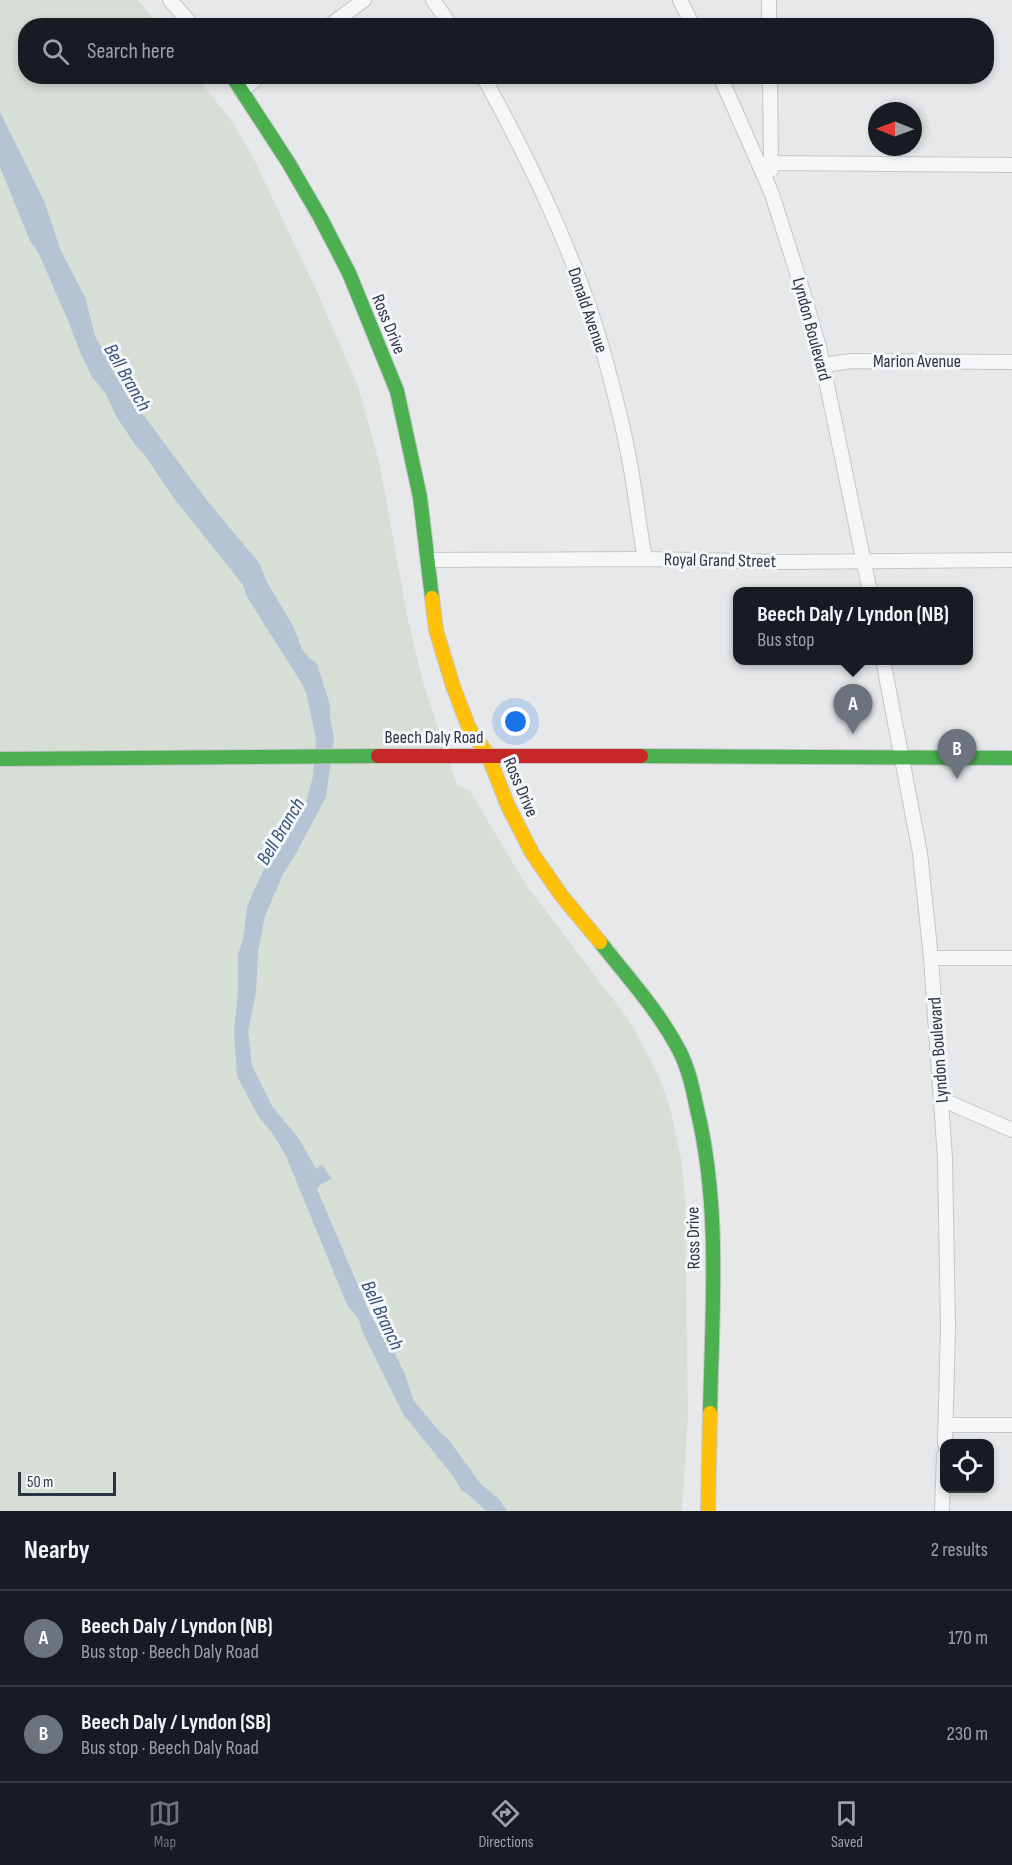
<!DOCTYPE html>
<html lang="en">
<head>
<meta charset="utf-8">
<style>
  body { margin:0; font-family:"Sofia Sans Condensed",sans-serif; background:#242831; color:#f1f3f6 }
  .controls { position:absolute; right:18px; bottom:18px; display:grid; overflow:hidden; border-radius:12px; box-shadow:0 3px 9px #0003 }
  .controls button { width:54px; height:54px; display:grid; place-items:center; padding:0; border:0; border-bottom:2px solid #363941; background:#171b24; color:#f1f3f6; font:30px sans-serif }
  .compass { position:absolute; left:868px; top:102px; width:54px; height:54px; border-radius:50%; background:#171b24; box-shadow:0 3px 9px #0003; rotate:271deg }
  .scale { position:absolute; left:18px; bottom:15px; width:98px; box-sizing:border-box; padding-left:6px; border:3px solid #2b3445; border-top:0; font-size:16px; line-height:21px; white-space:nowrap; color:#2b3445; -webkit-text-stroke:4px #f4f6f9; paint-order:stroke }
  .you { position:absolute; left:516px; top:722px; width:21px; height:21px; margin:-15px; border:4px solid #fff; border-radius:50%; background:#1a73e8; box-shadow:0 0 0 9px #1a73e833 }
  .badge { display:grid; place-items:center; width:39px; height:39px; border-radius:50%; background:#6c737f; color:#fff; font-size:20px; font-weight:700 }
  .pin { position:absolute; translate:-50% -50px; filter:drop-shadow(0 2px 3px #0008) }
  .pin::after { content:''; position:absolute; top:32px; width:21px; height:18px; background:inherit; clip-path:polygon(0 0,100% 0,50% 100%) }
  .popup { position:absolute; left:733px; top:587px; width:240px; height:78px; box-sizing:border-box; display:grid; place-content:center; border-radius:12px; background:#171b24; filter:drop-shadow(0 2px 4px #0005); font-size:20px; white-space:nowrap; color:#9ea1a6 }
  .popup b { font-size:22px; color:#f1f3f6 }
  .popup::after { content:''; position:absolute; left:50%; top:100%; margin-left:-12px; border:12px solid transparent; border-top-color:#171b24 }
  .list { margin:0; padding:0; list-style:none }
  h2 { display:flex; justify-content:space-between; align-items:center; height:78px; margin:0; padding:0 24px; font-size:26px }
  h2 small { font-size:20px; font-weight:400; color:#9ea1a6 }
  .list li { display:grid; grid-template-columns:39px 1fr auto; gap:18px; align-items:center; box-sizing:border-box; height:96px; padding:0 24px; border-top:2px solid #363941 }
  .list b { display:block; font-size:22px; white-space:nowrap }
  .list p { margin:0; font-size:20px; white-space:nowrap; color:#9ea1a6 }
  .list em { font-size:20px; font-style:normal; color:#9ea1a6 }
  .icon { flex:none; width:33px; height:33px; fill:none; stroke:currentColor; stroke-width:2; stroke-linecap:round; stroke-linejoin:round }
  .map { position:relative; flex:none; width:1012px; height:1511px; overflow:hidden }
  .search { position:absolute; background:#171b24; box-shadow:0 3px 9px #0003; left:18px; right:18px; top:18px; height:66px; display:flex; align-items:center; gap:15px; box-sizing:border-box; padding:0 21px; border-radius:24px; color:#9ea1a6; font-size:22px }
  .sheet { height:270px; background:#171b24 }
  nav { display:flex; justify-content:space-around; align-items:center; box-sizing:border-box; height:84px; border-top:2px solid #363941; background:#171b24; font-size:16px; color:#9ea1a6 }
  nav a { display:grid; justify-items:center; gap:3px }
  nav .on { color:#6c737f }
  .map>svg:first-child { display:block }
  .green { fill:#d6ded6 }
  .water { fill:#b4c4d5 }
  .lines { fill:none; stroke-linecap:round; stroke-linejoin:round }
  .street-casing { stroke:#c4c6c8; stroke-width:16 }
  .fast-casing { stroke:#c4c6c8; stroke-width:16 }
  .slow-casing { stroke:#c4c6c8; stroke-width:16 }
  .jam-casing { stroke:#c4c6c8; stroke-width:16 }
  .street { stroke:#f5f6f7; stroke-width:14 }
  .fast { stroke:#4caf50; stroke-width:14 }
  .slow { stroke:#ffc107; stroke-width:14 }
  .jam { stroke:#c62828; stroke-width:14 }
  .labels { text-anchor:middle; stroke-width:6; stroke-linejoin:round; paint-order:stroke }
  .street-label { font-size:18px; fill:#2b3445; stroke:#f4f6f9 }
  .water-label { font-size:20px; font-style:italic; fill:#34527a; stroke:#f4f6f9 }
</style>
</head>
<body>
<div class="map">
<svg width="1012" height="1511" viewBox="0 0 1012 1511">
  <rect width="100%" height="100%" fill="#e6e8ea"/>
  <!-- green -->
  <polygon class="green" points="0,0 138,0 158,25 26,26 26,76 197,77 230,119 252,155 319,296 358,386 380,466 407,615 422,679 457,785 470,791 526,885 629,1020 658,1074 670,1108 681,1158 685,1196 688,1417 682,1511 0,1511"/>
  <!-- water -->
  <polygon class="water" points="0,112 44,201 61,251 85,297 96,339 122,377 121,385 209,503 259,563 267,582 293,626 302,649 307,656 317,664 330,705 330,716 334,738 326,797 294,857 283,874 265,916 258,952 256,993 248,1031 252,1066 272,1106 299,1139 316,1169 322,1165 332,1179 321,1184 317,1189 371,1316 392,1348 404,1372 414,1401 440,1432 448,1439 480,1483 499,1499 507,1511 486,1511 469,1495 461,1490 454,1477 403,1414 364,1335 358,1318 347,1305 286,1156 273,1134 258,1116 237,1076 234,1031 238,991 238,954 243,940 247,908 253,892 284,829 300,815 306,802 313,776 316,739 306,692 301,682 247,597 243,585 173,497 144,454 136,446 116,416 106,394 92,377 80,352 69,323 39,254 30,241 0,167"/>
  <g class="lines">
    <!-- street casing -->
    <g class="street-casing">
      <g id="street">
        <polyline points="170,0 193,26"/>
        <polyline points="433,0 451,26"/>
        <polyline points="680,0 693,26"/>
        <polyline points="769,0 769,26"/>
        <polyline points="329,26 364,0"/>
        <path d="M 483,76 C 530,162 573,250 601,344 C 612,383 623,424 630,464 C 636,495 639,527 645,559"/>
        <polyline points="720,76 772,194 803,292 820,351 870,592"/>
        <polyline points="770,76 771,170"/>
        <polyline points="241,91 260,76"/>
        <polyline points="771,163 1012,165"/>
        <polyline points="823,365 852,361 1012,362"/>
        <polyline points="428,560 645,559 783,562 1012,560"/>
        <polyline points="883,660 920,853 931,958 945,1159 948,1327 945,1444"/>
        <polyline points="931,958 1012,958"/>
        <polyline points="941,1099 1012,1130"/>
        <polyline points="946,1425 1012,1425"/>
        <polyline points="942,1511 944,1456"/>
      </g>
    </g>
    <!-- fast casing -->
    <g class="fast-casing">
      <g id="fast">
        <polyline points="232,76 288,162 320,217 349,273 397,391 420,497 432,598"/>
        <polyline points="641,756 1012,758"/>
        <polyline points="0,759 378,756"/>
        <path d="M 600,942 C 628,978 659,1011 680,1052 C 689,1070 693,1090 697,1109 C 721,1208 712,1312 710,1413"/>
      </g>
    </g>
    <!-- slow casing -->
    <g class="slow-casing">
      <g id="slow">
        <polyline points="432,598 436,630 453,686 469,728 488,755 508,806 532,853 561,895 600,942"/>
        <polyline points="708,1511 710,1413"/>
      </g>
    </g>
    <!-- jam casing -->
    <g class="jam-casing">
      <polyline id="jam" points="378,756 641,756"/>
    </g>
    <!-- street -->
    <use href="#street" class="street"/>
    <!-- fast -->
    <use href="#fast" class="fast"/>
    <!-- slow -->
    <use href="#slow" class="slow"/>
    <!-- jam -->
    <use href="#jam" class="jam"/>
  </g>
  <g class="labels">
    <!-- street labels -->
    <g class="street-label">
      <text transform="translate(588 310) rotate(71)" y="6">Donald Avenue</text>
      <text transform="translate(389 324) rotate(68)" y="6">Ross Drive</text>
      <text transform="translate(812 329) rotate(75)" y="6">Lyndon Boulevard</text>
      <text x="917" y="367">Marion Avenue</text>
      <text transform="translate(720 560) rotate(1)" y="6">Royal Grand Street</text>
      <text x="434" y="743">Beech Daly Road</text>
      <text transform="translate(521 787) rotate(67)" y="6">Ross Drive</text>
      <text transform="translate(938 1050) rotate(-94)" y="6">Lyndon Boulevard</text>
      <text transform="translate(693 1238) rotate(-91)" y="6">Ross Drive</text>
    </g>
    <!-- water labels -->
    <g class="water-label">
      <text transform="translate(128 377) rotate(60)" y="7">Bell Branch</text>
      <text transform="translate(280 831) rotate(-59)" y="7">Bell Branch</text>
      <text transform="translate(383 1315) rotate(65)" y="7">Bell Branch</text>
    </g>
  </g>
</svg>
<div class="controls">
<button><svg class="icon" aria-label="locate" viewBox="0 0 24 24"><circle cx="12" cy="12" r="6"/><path d="M12 2v4M12 18v4M2 12h4M18 12h4"/></svg></button>
</div>
<svg class="compass" viewBox="-18 -18 36 36"><path d="M0-13l5 13h-10z" fill="#e53935"/><path d="M0 13l5-13h-10z" fill="#9ea1a6"/></svg>
<div class="scale">50 m</div>
<div class="you"></div>
<div class="pin badge" style="left:853px;top:734px">A</div>
<div class="popup"><b>Beech Daly / Lyndon (NB)</b>Bus stop</div>
<div class="pin badge" style="left:957px;top:779px">B</div>
<div class="search"><svg class="icon" aria-label="search" viewBox="0 0 24 24"><circle cx="10" cy="10" r="6"/><path d="M15 15l6 6"/></svg>Search here</div>
</div>
<section class="sheet">
<h2>Nearby<small>2 results</small></h2>
<ul class="list">
<li><span class="badge">A</span><div><b>Beech Daly / Lyndon (NB)</b><p>Bus stop · Beech Daly Road</p></div><em>170 m</em></li>
<li><span class="badge">B</span><div><b>Beech Daly / Lyndon (SB)</b><p>Bus stop · Beech Daly Road</p></div><em>230 m</em></li>
</ul>
</section>
<nav>
<a class="on"><svg class="icon" aria-label="map" viewBox="0 0 24 24"><path d="M3 6l6-2 6 2 6-2v14l-6 2-6-2-6 2zM9 4v14M15 6v14"/></svg>Map</a>
<a><svg class="icon" aria-label="directions" viewBox="0 0 24 24"><path d="M12 3l9 9-9 9-9-9zM9 14v-3h6M13 9l2 2-2 2"/></svg>Directions</a>
<a><svg class="icon" aria-label="saved" viewBox="0 0 24 24"><path d="M7 4h10v16l-5-4-5 4z"/></svg>Saved</a>
</nav>
</body>
</html>
